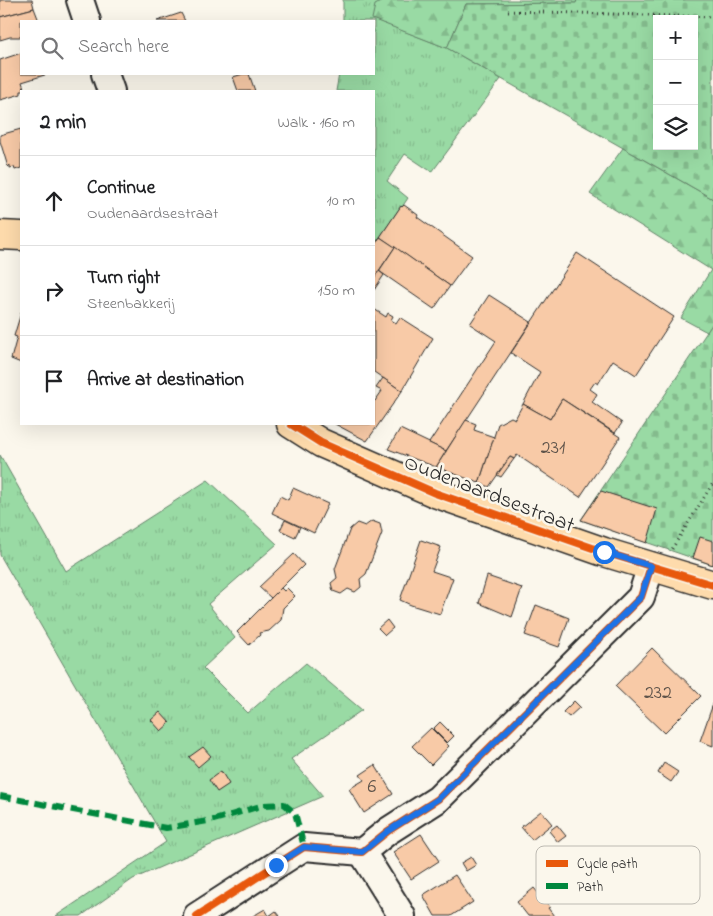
<!DOCTYPE html>
<html lang="en">
<head>
<meta charset="utf-8">
<style>
  body { margin:0; font-family:"Indie Flower",sans-serif; background:#f6f6f6; color:#202124 }
  .controls { position:absolute; right:15px; top:15px; display:grid; overflow:hidden; border-radius:0px; box-shadow:0 5px 20px #0002 }
  .controls button { width:45px; height:45px; display:grid; place-items:center; padding:0; border:0; border-bottom:1px solid #e0e0e0; background:#fff; color:#202124; font:25px sans-serif }
  .stop { position:absolute; width:15px; height:15px; margin:-11px; border:4px solid #1a73e8; border-radius:50%; background:#fff }
  .stop.end { background:#1a73e8; border-color:#fff; box-shadow:0 1px 5px #0008 }
  .list { margin:0; padding:0; list-style:none }
  h2 { display:flex; justify-content:space-between; align-items:center; height:65px; margin:0; padding:0 20px; font-size:21px }
  h2 small { font-size:16px; font-weight:400; color:#757577 }
  .list li { display:grid; grid-template-columns:32px 1fr auto; gap:15px; align-items:center; box-sizing:border-box; height:90px; padding:0 20px; border-top:1px solid #e0e0e0 }
  .list b { display:block; font-size:19px; white-space:nowrap }
  .list p { margin:0; font-size:16px; white-space:nowrap; color:#757577 }
  .list em { font-size:16px; font-style:normal; color:#757577 }
  .icon { flex:none; width:28px; height:28px; fill:none; stroke:currentColor; stroke-width:2; stroke-linecap:round; stroke-linejoin:round }
  .map { position:relative; flex:none; width:713px; height:916px; overflow:hidden }
  .search { position:absolute; background:#fff; box-shadow:0 5px 20px #0002; left:20px; top:20px; width:355px; height:55px; display:flex; align-items:center; gap:12px; box-sizing:border-box; padding:0 18px; border-radius:0px; color:#757577; font-size:19px }
  .panel { position:absolute; background:#fff; box-shadow:0 5px 20px #0002; left:20px; top:90px; width:355px; height:335px; border-radius:0px }
  .map>svg:first-child { display:block }
  .grass { fill:url(#grass-tufts); stroke:#628268 }
  .forest { fill:url(#forest-firs); stroke:#628268 }
  .cemetery { fill:url(#cemetery-stones); stroke:#628268; fill-rule:evenodd }
  .building { fill:#f8caa7; stroke:#2b2b2b }
  .lines { fill:none; stroke-linecap:round; stroke-linejoin:round }
  .minor-casing { stroke:#2b2b2b; stroke-width:30 }
  .major-casing { stroke:#2b2b2b; stroke-width:31 }
  .path { stroke:#2b2b2b; stroke-width:3; stroke-dasharray:1 4; stroke-linecap:butt }
  .minor { stroke:#fbf7ec; stroke-width:26 }
  .major { stroke:#fedbac; stroke-width:28 }
  .quiet { stroke:#00873e; stroke-width:6; stroke-dasharray:12 6; stroke-linecap:butt }
  .cycleway-casing { stroke:#fbf7ec; stroke-width:11 }
  .cycleway { stroke:#e8590c; stroke-width:8 }
  .route { stroke:#1a73e8; stroke-width:6 }
  .labels { text-anchor:middle; stroke-width:5; stroke-linejoin:round; paint-order:stroke }
  .number-label { font-size:20px; fill:#5e534a }
  .street-label { font-size:22px; fill:#2b2b2b; stroke:#fbf7ec }
  .key { fill:#fbf7ec; stroke:#bdbab2; stroke-width:1 }
  .key-label { font-size:14px; fill:#2b2b2b }
</style>
</head>
<body>
<div class="map">
<svg width="713" height="916" viewBox="0 0 713 916">
  <defs>
    <pattern id="grass-tufts" width="24" height="20" patternUnits="userSpaceOnUse" patternTransform="scale(1.25)"><rect width="24" height="20" fill="#99daa4"/><path d="M3 7l-1-3M5 7V3M7 7l1-3M15 17l-1-3M17 17v-4M19 17l1-3" fill="none" stroke="#84bb8d"/></pattern>
    <pattern id="forest-firs" width="22" height="20" patternUnits="userSpaceOnUse" patternTransform="scale(1.25)"><rect width="22" height="20" fill="#99daa4"/><path d="M5 1l3.5 6h-7zM16 11l3.5 6h-7z" fill="#84bb8d"/></pattern>
    <pattern id="cemetery-stones" width="16" height="16" patternUnits="userSpaceOnUse" patternTransform="scale(1.25)"><rect width="16" height="16" fill="#99daa4"/><path d="M2 7V4a2 2 0 0 1 4 0v3zM10 15v-3a2 2 0 0 1 4 0v3z" fill="#84bb8d"/></pattern>
  </defs>
  <rect width="100%" height="100%" fill="#fbf7ec"/>
  <filter id="ink" filterUnits="userSpaceOnUse"><feTurbulence type="fractalNoise" baseFrequency=".02" numOctaves="2"/><feDisplacementMap in="SourceGraphic" scale="10" xChannelSelector="R" yChannelSelector="G"/><feConvolveMatrix kernelMatrix="1 2 1 2 8 2 1 2 1" color-interpolation-filters="sRGB"/></filter>
  <g filter="url(#ink)">
    <!-- grass -->
    <g class="grass">
      <polygon points="343,0 384,0 376,5 373,19 447,48 501,79 432,172 405,154 387,181 408,198 402,207 401,206 374,246 374,91 336,91 339,74 374,74 374,21 343,21"/>
      <polygon points="0,455 66,571 208,480 277,544 208,604 235,638 203,668 248,713 306,663 362,710 291,759 323,796 133,879 81,916 56,916 166,842 0,555"/>
    </g>
    <!-- forest -->
    <g class="forest">
      <polygon points="384,0 577,0 577,3 466,4 447,48 372,19 375,5"/>
      <polygon points="623,148 713,199 713,323 707,332 681,318 711,270 590,194"/>
    </g>
    <!-- cemetery -->
    <g class="cemetery">
      <path d="M 577,0 L 713,0 L 713,199 L 447,48 L 466,4 L 576,3 ZM 657,19 L 694,19 L 694,146 L 657,146 Z"/>
      <polygon points="713,323 713,565 581,520"/>
    </g>
    <!-- building -->
    <g class="building">
      <polygon points="0,0 32,0 34,8 0,17"/>
      <polygon points="34,8 39,21 21,21 21,37 10,37 0,40 0,17"/>
      <polygon points="181,13 185,21 157,21"/>
      <polygon points="21,53 21,74 48,74 22,82 25,91 21,91 21,94 0,100 0,60"/>
      <polygon points="243,74 249,74 255,91 238,91 233,77"/>
      <polygon points="21,129 21,168 15,170 14,167 10,168 10,165 8,167 0,141 0,135"/>
      <polygon points="404,205 418,215 417,217 472,256 450,286 380,237 401,206 402,207"/>
      <polygon points="380,237 395,247 374,278 374,246"/>
      <polygon points="395,247 450,286 434,309 379,271"/>
      <polygon points="577,253 674,317 636,375 613,360 598,384 595,382 590,389 597,394 592,402 622,423 615,433 562,399 550,419 523,404 540,372 511,353"/>
      <polygon points="379,271 384,275 374,290 374,278"/>
      <polygon points="489,295 531,322 446,451 429,443 496,341 470,324"/>
      <polygon points="374,309 386,317 388,313 393,316 391,320 396,323 400,317 433,338 402,391 374,372"/>
      <polygon points="21,313 21,363 11,359 17,337 14,336"/>
      <polygon points="383,378 402,391 367,441 335,424 374,424 374,401 375,401 382,391 376,388"/>
      <polygon points="562,399 620,437 580,497 517,455 514,459 510,457 489,487 479,483 498,424 511,417 515,419 523,404 550,419"/>
      <polygon points="466,420 476,424 474,430 494,437 479,483 436,467"/>
      <polygon points="400,429 446,451 436,467 388,449"/>
      <polygon points="510,457 514,459 501,477 497,475"/>
      <polygon points="293,488 328,504 314,533 272,513 280,496 288,500"/>
      <polygon points="601,491 657,509 647,543 581,520"/>
      <polygon points="285,520 300,527 295,537 280,530"/>
      <polygon points="372,521 380,524 382,533 366,574 360,579 361,587 355,592 348,589 341,594 333,591 331,583 337,578 335,569 350,529 357,523 365,526"/>
      <polygon points="700,537 713,541 713,565 693,558"/>
      <polygon points="421,540 441,547 432,571 453,578 440,614 411,605 400,600"/>
      <polygon points="294,554 304,565 271,598 259,587"/>
      <polygon points="487,576 522,588 512,617 479,603"/>
      <polygon points="281,588 284,591 287,588 295,596 283,608 281,620 269,631 259,633 260,635 249,645 237,632"/>
      <polygon points="536,605 569,618 559,647 525,635"/>
      <polygon points="387,620 393,628 385,635 378,628"/>
      <polygon points="652,648 701,696 664,733 615,686"/>
      <polygon points="574,701 580,707 569,717 563,712"/>
      <polygon points="713,704 713,746 700,741"/>
      <polygon points="160,712 170,723 161,731 151,720"/>
      <polygon points="440,722 454,736 447,743 433,729"/>
      <polygon points="431,728 449,746 431,765 412,746"/>
      <polygon points="203,747 211,756 198,767 189,757"/>
      <polygon points="664,763 678,772 671,782 658,773"/>
      <polygon points="375,765 393,794 364,813 349,789 364,780 360,775"/>
      <polygon points="221,771 229,784 217,792 209,780"/>
      <polygon points="541,811 552,824 532,840 521,827"/>
      <polygon points="557,825 566,836 558,842 549,831"/>
      <polygon points="421,834 439,861 411,879 393,852"/>
      <polygon points="471,857 476,865 466,871 461,863"/>
      <polygon points="455,875 473,902 451,916 435,916 423,895"/>
      <polygon points="534,888 550,907 548,908 554,916 528,916 517,902"/>
      <polygon points="265,909 269,916 276,911 280,916 253,916"/>
    </g>
    <g class="lines">
      <!-- minor casing -->
      <g class="minor-casing">
        <g id="minor">
          <polyline points="80,0 87,21"/>
          <polyline points="105,74 111,91"/>
          <polyline points="362,852 402,916"/>
          <polyline points="197,916 304,847 362,852 388,831 438,799 641,597 651,566"/>
        </g>
      </g>
      <!-- major casing -->
      <g class="major-casing">
        <g id="major">
          <polyline points="0,235 21,236"/>
          <polyline points="291,424 321,443 435,493 604,552 713,585"/>
        </g>
      </g>
      <!-- path -->
      <g class="path">
        <polyline points="508,11 713,17"/>
        <polyline points="672,549 713,483"/>
      </g>
      <!-- minor -->
      <use href="#minor" class="minor"/>
      <!-- major -->
      <use href="#major" class="major"/>
      <!-- quiet -->
      <polyline class="quiet" points="0,796 166,828 214,820 264,805 284,804 295,813 304,847"/>
      <!-- cycleway casing -->
      <g class="cycleway-casing">
        <g id="cycleway">
          <polyline points="291,424 321,443 435,493 604,552 713,585"/>
          <polyline points="197,916 304,847 362,852 388,831 438,799 641,597 651,566"/>
        </g>
      </g>
      <!-- cycleway -->
      <use href="#cycleway" class="cycleway"/>
    </g>
  </g>
  <g class="lines" filter="url(#ink)">
    <!-- route -->
    <polyline class="route" points="276,865 304,847 362,852 388,831 438,799 641,597 651,566 604,552"/>
  </g>
  <g class="labels">
    <!-- number labels -->
    <g class="number-label">
      <text x="553" y="453">231</text>
      <text x="658" y="698">232</text>
      <text x="372" y="792">6</text>
    </g>
    <!-- street labels -->
    <g class="street-label">
      <text transform="translate(490 492) rotate(21)" y="8">Oudenaardsestraat</text>
    </g>
  </g>
  <!-- legend -->
  <rect x="536" y="846" width="164" height="58" rx="8" class="key"/>
  <rect x="546" y="860" width="22" height="7" fill="#e8590c"/>
  <rect x="546" y="883" width="22" height="6" fill="#00873e"/>
  <g class="key-label">
    <text x="577" y="868">Cycle path</text>
    <text x="577" y="891">Path</text>
  </g>
</svg>
<div class="controls">
<button>+</button>
<button>−</button>
<button><svg class="icon" aria-label="layers" viewBox="0 0 24 24"><path d="M12 4l9 5-9 5-9-5zM3 14l9 5 9-5"/></svg></button>
</div>
<div class="stop" style="left:604px;top:552px"></div>
<div class="stop end" style="left:276px;top:865px"></div>
<div class="search"><svg class="icon" aria-label="search" viewBox="0 0 24 24"><circle cx="10" cy="10" r="6"/><path d="M15 15l6 6"/></svg>Search here</div>
<section class="panel">
<h2>2 min<small>Walk · 160 m</small></h2>
<ul class="list">
<li><svg class="icon" aria-label="ahead" viewBox="0 0 24 24"><path d="M12 20V5M6 11l6-6 6 6"/></svg><div><b>Continue</b><p>Oudenaardsestraat</p></div><em>10 m</em></li>
<li><svg class="icon" aria-label="right" viewBox="0 0 24 24"><path d="M7 20v-9h11M14 6l5 5-5 5"/></svg><div><b>Turn right</b><p>Steenbakkerij</p></div><em>150 m</em></li>
<li><svg class="icon" aria-label="arrive" viewBox="0 0 24 24"><path d="M6 21V4h12l-3 4 3 4H6"/></svg><div><b>Arrive at destination</b></div></li>
</ul>
</section>
</div>
</body>
</html>
